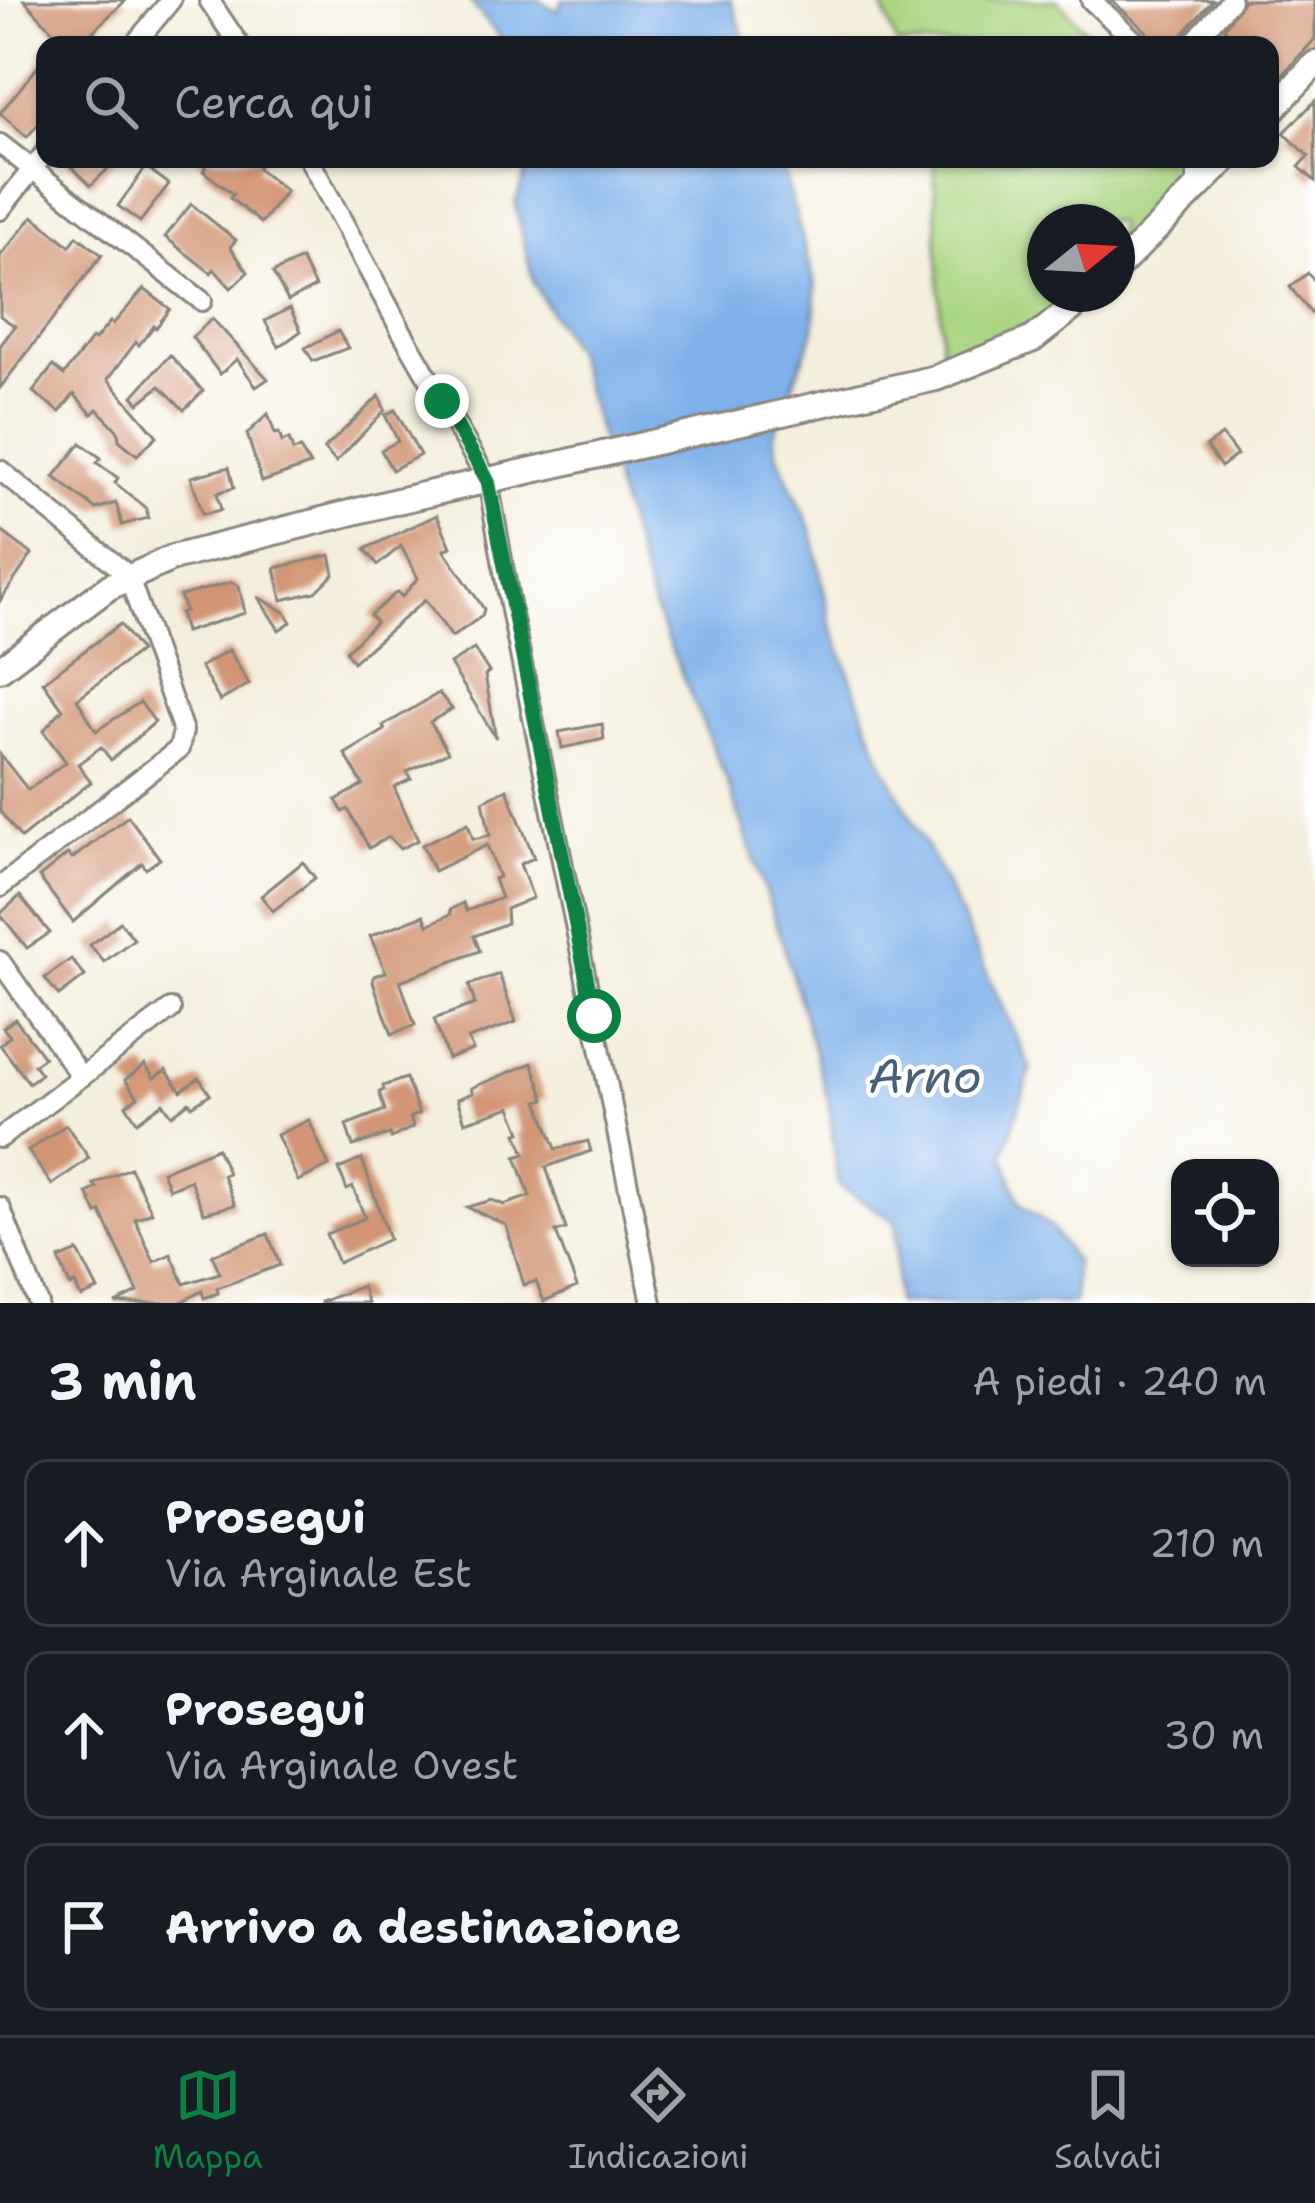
<!DOCTYPE html>
<html lang="it">
<head>
<meta charset="utf-8">
<style>
  body { margin:0; font-family:"Shantell Sans",sans-serif; background:#242831; color:#f1f3f6 }
  .controls { position:absolute; right:36px; bottom:36px; display:grid; overflow:hidden; border-radius:24px; box-shadow:0 3px 9px #0004 }
  .controls button { width:108px; height:108px; display:grid; place-items:center; padding:0; border:0; border-bottom:3px solid #363941; background:#171b24; color:#f1f3f6; font:60px sans-serif }
  .compass { position:absolute; left:1027px; top:204px; width:108px; height:108px; border-radius:50%; background:#171b24; box-shadow:0 3px 9px #0004; rotate:72deg }
  .stop { position:absolute; width:36px; height:36px; margin:-27px; border:9px solid #0b8043; border-radius:50%; background:#fff }
  .stop.end { background:#0b8043; border-color:#fff; box-shadow:0 3px 12px #0008 }
  .list { margin:0; padding:0; list-style:none }
  h2 { display:flex; justify-content:space-between; align-items:center; height:156px; margin:0; padding:0 48px; font-size:51px }
  h2 small { font-size:39px; font-weight:400; color:#9ea1a6 }
  .list li { display:grid; grid-template-columns:78px 1fr auto; gap:36px; align-items:center; box-sizing:border-box; height:168px; margin:0 24px 24px; padding:0 24px; border:3px solid #363941; border-radius:24px }
  .list b { display:block; font-size:45px; white-space:nowrap }
  .list p { margin:0; font-size:39px; white-space:nowrap; color:#9ea1a6 }
  .list em { font-size:39px; font-style:normal; color:#9ea1a6 }
  .icon { flex:none; width:66px; height:66px; fill:none; stroke:currentColor; stroke-width:2; stroke-linecap:round; stroke-linejoin:round }
  .map { position:relative; flex:none; width:1315px; height:1303px; overflow:hidden }
  .search { position:absolute; background:#171b24; box-shadow:0 3px 9px #0004; left:36px; right:36px; top:36px; height:132px; display:flex; align-items:center; gap:30px; box-sizing:border-box; padding:0 42px; border-radius:24px; color:#9ea1a6; font-size:45px }
  .sheet { height:732px; background:#171b24 }
  nav { display:flex; justify-content:space-around; align-items:center; box-sizing:border-box; height:168px; border-top:3px solid #363941; background:#171b24; font-size:33px; color:#9ea1a6 }
  nav a { display:grid; justify-items:center; gap:6px }
  nav .on { color:#0b8043 }
  .map>svg:first-child { display:block }
  .green { fill:#aad682; stroke:#63794f; stroke-width:3 }
  .water { fill:#7eb0ea; stroke:#4d6683; stroke-width:3 }
  .building { fill:#d29574 }
  .lines { fill:none; stroke-linecap:round; stroke-linejoin:round }
  .minor-casing { stroke:#88857c; stroke-width:24 }
  .major-casing { stroke:#88857c; stroke-width:30 }
  .minor { stroke:#fff; stroke-width:18 }
  .major { stroke:#fff; stroke-width:24 }
  .route { stroke:#0b8043; stroke-width:15 }
  .labels { text-anchor:middle; stroke-width:9; stroke-linejoin:round; paint-order:stroke }
  .water-label { font-size:48px; font-style:italic; fill:#485f79; stroke:#fff }
</style>
</head>
<body>
<div class="map">
<svg width="1315" height="1303" viewBox="0 0 1315 1303">
  <rect width="100%" height="100%" fill="#fff"/>
  <filter id="ink" filterUnits="userSpaceOnUse"><feTurbulence type="fractalNoise" baseFrequency=".00833" numOctaves="2"/><feDisplacementMap in="SourceGraphic" scale="24" xChannelSelector="R" yChannelSelector="G"/><feConvolveMatrix kernelMatrix="1 2 1 2 8 2 1 2 1" color-interpolation-filters="sRGB"/></filter>
  <filter id="wash" filterUnits="userSpaceOnUse"><feTurbulence type="fractalNoise" baseFrequency=".004" numOctaves="4" result="noise"/><feDisplacementMap in="SourceGraphic" scale="48" xChannelSelector="R" yChannelSelector="G"/><feGaussianBlur stdDeviation="2.7" result="paint"/><feColorMatrix in="noise" values="0 0 0 0 0 0 0 0 0 0 0 0 0 0 0 0 0 1.4 0 .05"/><feComposite in="paint" operator="in"/></filter>
  <g filter="url(#wash)">
    <rect width="100%" height="100%" fill="#f4eedc"/>
    <!-- green -->
    <g class="green">
      <polygon points="880,0 1057,0 1100,45 897,45"/>
      <polygon points="934,159 1191,159 1194,189 1117,259 1117,222 1045,222 1045,294 1078,294 1043,325 942,360"/>
    </g>
    <!-- water -->
    <g class="water">
      <polygon points="469,0 539,0 558,11 563,0 731,0 747,45 506,45"/>
      <polygon points="530,159 780,159 816,287 814,331 774,434 778,456 812,531 831,625 884,766 945,882 1031,1069 1004,1155 1020,1203 1050,1226 1075,1262 1074,1303 896,1303 896,1222 838,1185 829,1103 784,947 728,783 652,604 574,352 534,284 515,204"/>
    </g>
    <g id="blocks">
      <!-- building -->
      <g class="building">
        <polygon points="24,0 126,0 93,31 97,35 86,45 66,45"/>
        <polygon points="1111,0 1213,0 1181,36 1178,45 1152,45 1146,31"/>
        <polygon points="1244,0 1315,0 1315,39 1270,88 1270,45 1243,45 1224,28"/>
        <polygon points="45,58 45,116 27,137 0,113"/>
        <polygon points="1315,101 1315,181 1299,167 1309,156 1284,133"/>
        <polygon points="63,159 118,159 91,185"/>
        <polygon points="196,159 264,159 257,168 286,191 261,223 230,198 233,194 203,171 206,167"/>
        <polygon points="146,167 169,184 140,222 118,206"/>
        <polygon points="191,204 236,240 230,247 248,272 231,288 214,269 211,273 165,237"/>
        <polygon points="33,216 70,246 77,236 102,255 0,388 0,346 15,326 0,316 0,256"/>
        <polygon points="301,259 315,287 288,301 273,273"/>
        <polygon points="1308,273 1315,281 1315,318 1290,287"/>
        <polygon points="144,289 170,309 156,328 154,326 139,345 136,342 108,379 157,436 137,455 119,440 118,431 97,409 92,414 74,394 60,412 33,392 53,366 64,375 92,338 95,340 110,322 113,324"/>
        <polygon points="290,308 301,331 279,347 265,321"/>
        <polygon points="212,319 218,325 268,379 256,387 237,359 220,374 192,337"/>
        <polygon points="338,331 348,348 313,361 305,348"/>
        <polygon points="170,355 203,391 184,410 160,386 139,403 133,396"/>
        <polygon points="379,396 385,410 336,462 324,449"/>
        <polygon points="395,410 420,455 392,470 381,450 398,441 385,415"/>
        <polygon points="268,414 275,434 279,433 282,442 289,439 293,451 300,449 310,465 262,482 247,434"/>
        <polygon points="1222,435 1237,455 1221,467 1206,446"/>
        <polygon points="81,443 101,458 97,463 118,478 115,483 146,508 148,518 122,525 116,503 96,509 54,477"/>
        <polygon points="229,467 234,488 217,493 221,510 203,514 191,477"/>
        <polygon points="437,515 451,547 444,550 484,609 482,616 452,637 425,600 353,662 346,651 376,622 370,615 397,592 402,597 418,578 401,546 378,565 365,549"/>
        <polygon points="0,530 32,554 0,601"/>
        <polygon points="330,555 334,574 316,592 282,600 275,568"/>
        <polygon points="232,582 239,586 245,613 185,632 180,613 185,611 180,596"/>
        <polygon points="258,597 285,612 291,622 279,630"/>
        <polygon points="120,624 140,651 77,699 96,731 140,702 155,722 111,760 101,747 78,764 91,782 21,838 0,811 0,754 28,790 66,762 43,731 63,709 43,682"/>
        <polygon points="474,649 489,672 485,675 496,738 450,664"/>
        <polygon points="229,650 249,684 220,701 200,667"/>
        <polygon points="439,693 452,709 430,722 448,752 407,772 411,779 394,787 418,840 400,849 389,837 369,848 348,809 343,812 336,800 363,785 345,754 385,730 383,726"/>
        <polygon points="602,724 604,739 562,748 559,732"/>
        <polygon points="507,789 534,858 520,864 533,898 506,909 507,923 474,936 480,951 400,981 415,1025 392,1034 373,982 374,976 386,972 370,936 424,915 428,925 451,914 450,910 463,903 466,911 501,898 494,879 499,877 487,845 434,871 422,845 468,823 473,839 490,835 483,801"/>
        <polygon points="128,816 160,859 146,869 142,863 73,922 39,877 68,854 72,859"/>
        <polygon points="303,862 315,878 273,911 261,896"/>
        <polygon points="20,896 50,933 27,948 0,914"/>
        <polygon points="120,922 134,939 104,962 90,945"/>
        <polygon points="71,959 85,976 59,996 45,978"/>
        <polygon points="499,974 516,1022 468,1039 473,1050 448,1059 434,1019 475,1004 469,985"/>
        <polygon points="15,1019 44,1057 34,1065 41,1074 29,1083 0,1045 10,1036 3,1028"/>
        <polygon points="532,1063 545,1099 538,1101 556,1149 588,1141 591,1151 546,1167 566,1229 556,1232 577,1287 544,1301 536,1281 524,1285 506,1225 467,1207 492,1200 504,1205 530,1196 516,1157 525,1154 517,1133 521,1132 511,1107 465,1122 457,1099 473,1093 471,1088"/>
        <polygon points="145,1065 154,1078 166,1070 181,1091 199,1078 210,1094 192,1106 189,1102 172,1115 163,1103 137,1122 126,1105 138,1097 125,1080"/>
        <polygon points="406,1078 419,1114 410,1117 413,1127 391,1138 390,1134 353,1146 346,1125 385,1110 379,1092 384,1090 383,1086"/>
        <polygon points="309,1120 329,1166 298,1181 277,1135"/>
        <polygon points="66,1125 89,1158 52,1185 28,1151"/>
        <polygon points="217,1148 228,1173 223,1175 235,1205 204,1213 190,1180 169,1189 162,1171"/>
        <polygon points="362,1159 389,1239 338,1263 326,1234 365,1218 353,1187 347,1190 339,1169"/>
        <polygon points="130,1168 152,1212 135,1219 154,1262 171,1254 184,1284 220,1273 212,1255 268,1234 280,1265 217,1288 218,1293 204,1298 202,1291 179,1303 115,1303 138,1292 101,1212 97,1214 87,1193 97,1188 94,1184"/>
        <polygon points="78,1251 98,1290 81,1297 75,1284 70,1286 59,1259"/>
        <polygon points="362,1286 368,1303 321,1303 321,1302"/>
      </g>
    </g>
  </g>
  <g filter="url(#ink)">
    <use href="#blocks" fill-opacity="0" stroke="#88857c" stroke-width="3"/>
    <g class="lines">
      <!-- minor casing -->
      <g class="minor-casing">
        <g id="minor">
          <polyline points="209,0 239,45"/>
          <polyline points="1091,0 1139,45"/>
          <polyline points="134,45 171,0"/>
          <polyline points="1191,45 1231,0"/>
          <polyline points="0,144 202,301"/>
          <polyline points="309,159 402,332 488,481 511,610 652,1303"/>
          <polyline points="1197,189 1197,159"/>
          <polyline points="0,210 45,153"/>
          <polyline points="0,470 128,575 183,731 179,749 0,887"/>
          <polyline points="0,961 81,1077"/>
          <polyline points="0,1138 171,1009"/>
          <polyline points="0,1207 38,1303"/>
        </g>
      </g>
      <!-- major casing -->
      <g class="major-casing">
        <g id="major">
          <polyline points="1270,112 1315,64"/>
          <polyline points="1117,268 1226,159"/>
          <polyline points="0,669 109,587 172,558 397,501 936,378 1033,339 1090,294"/>
        </g>
      </g>
      <!-- minor -->
      <use href="#minor" class="minor"/>
      <!-- major -->
      <use href="#major" class="major"/>
    </g>
  </g>
  <g class="lines" filter="url(#ink)">
    <!-- route -->
    <polyline class="route" points="442,401 488,481 594,1016"/>
  </g>
  <g class="labels">
    <!-- water labels -->
    <g class="water-label">
      <text x="925" y="1093">Arno</text>
    </g>
  </g>
</svg>
<div class="controls">
<button><svg class="icon" aria-label="locate" viewBox="0 0 24 24"><circle cx="12" cy="12" r="6"/><path d="M12 2v4M12 18v4M2 12h4M18 12h4"/></svg></button>
</div>
<svg class="compass" viewBox="-18 -18 36 36"><path d="M0-13l5 13h-10z" fill="#e53935"/><path d="M0 13l5-13h-10z" fill="#9ea1a6"/></svg>
<div class="stop" style="left:594px;top:1016px"></div>
<div class="stop end" style="left:442px;top:401px"></div>
<div class="search"><svg class="icon" aria-label="search" viewBox="0 0 24 24"><circle cx="10" cy="10" r="6"/><path d="M15 15l6 6"/></svg>Cerca qui</div>
</div>
<section class="sheet">
<h2>3 min<small>A piedi · 240 m</small></h2>
<ul class="list">
<li><svg class="icon" aria-label="ahead" viewBox="0 0 24 24"><path d="M12 20V5M6 11l6-6 6 6"/></svg><div><b>Prosegui</b><p>Via Arginale Est</p></div><em>210 m</em></li>
<li><svg class="icon" aria-label="ahead" viewBox="0 0 24 24"><path d="M12 20V5M6 11l6-6 6 6"/></svg><div><b>Prosegui</b><p>Via Arginale Ovest</p></div><em>30 m</em></li>
<li><svg class="icon" aria-label="arrive" viewBox="0 0 24 24"><path d="M6 21V4h12l-3 4 3 4H6"/></svg><div><b>Arrivo a destinazione</b></div></li>
</ul>
</section>
<nav>
<a class="on"><svg class="icon" aria-label="map" viewBox="0 0 24 24"><path d="M3 6l6-2 6 2 6-2v14l-6 2-6-2-6 2zM9 4v14M15 6v14"/></svg>Mappa</a>
<a><svg class="icon" aria-label="directions" viewBox="0 0 24 24"><path d="M12 3l9 9-9 9-9-9zM9 14v-3h6M13 9l2 2-2 2"/></svg>Indicazioni</a>
<a><svg class="icon" aria-label="saved" viewBox="0 0 24 24"><path d="M7 4h10v16l-5-4-5 4z"/></svg>Salvati</a>
</nav>
</body>
</html>
